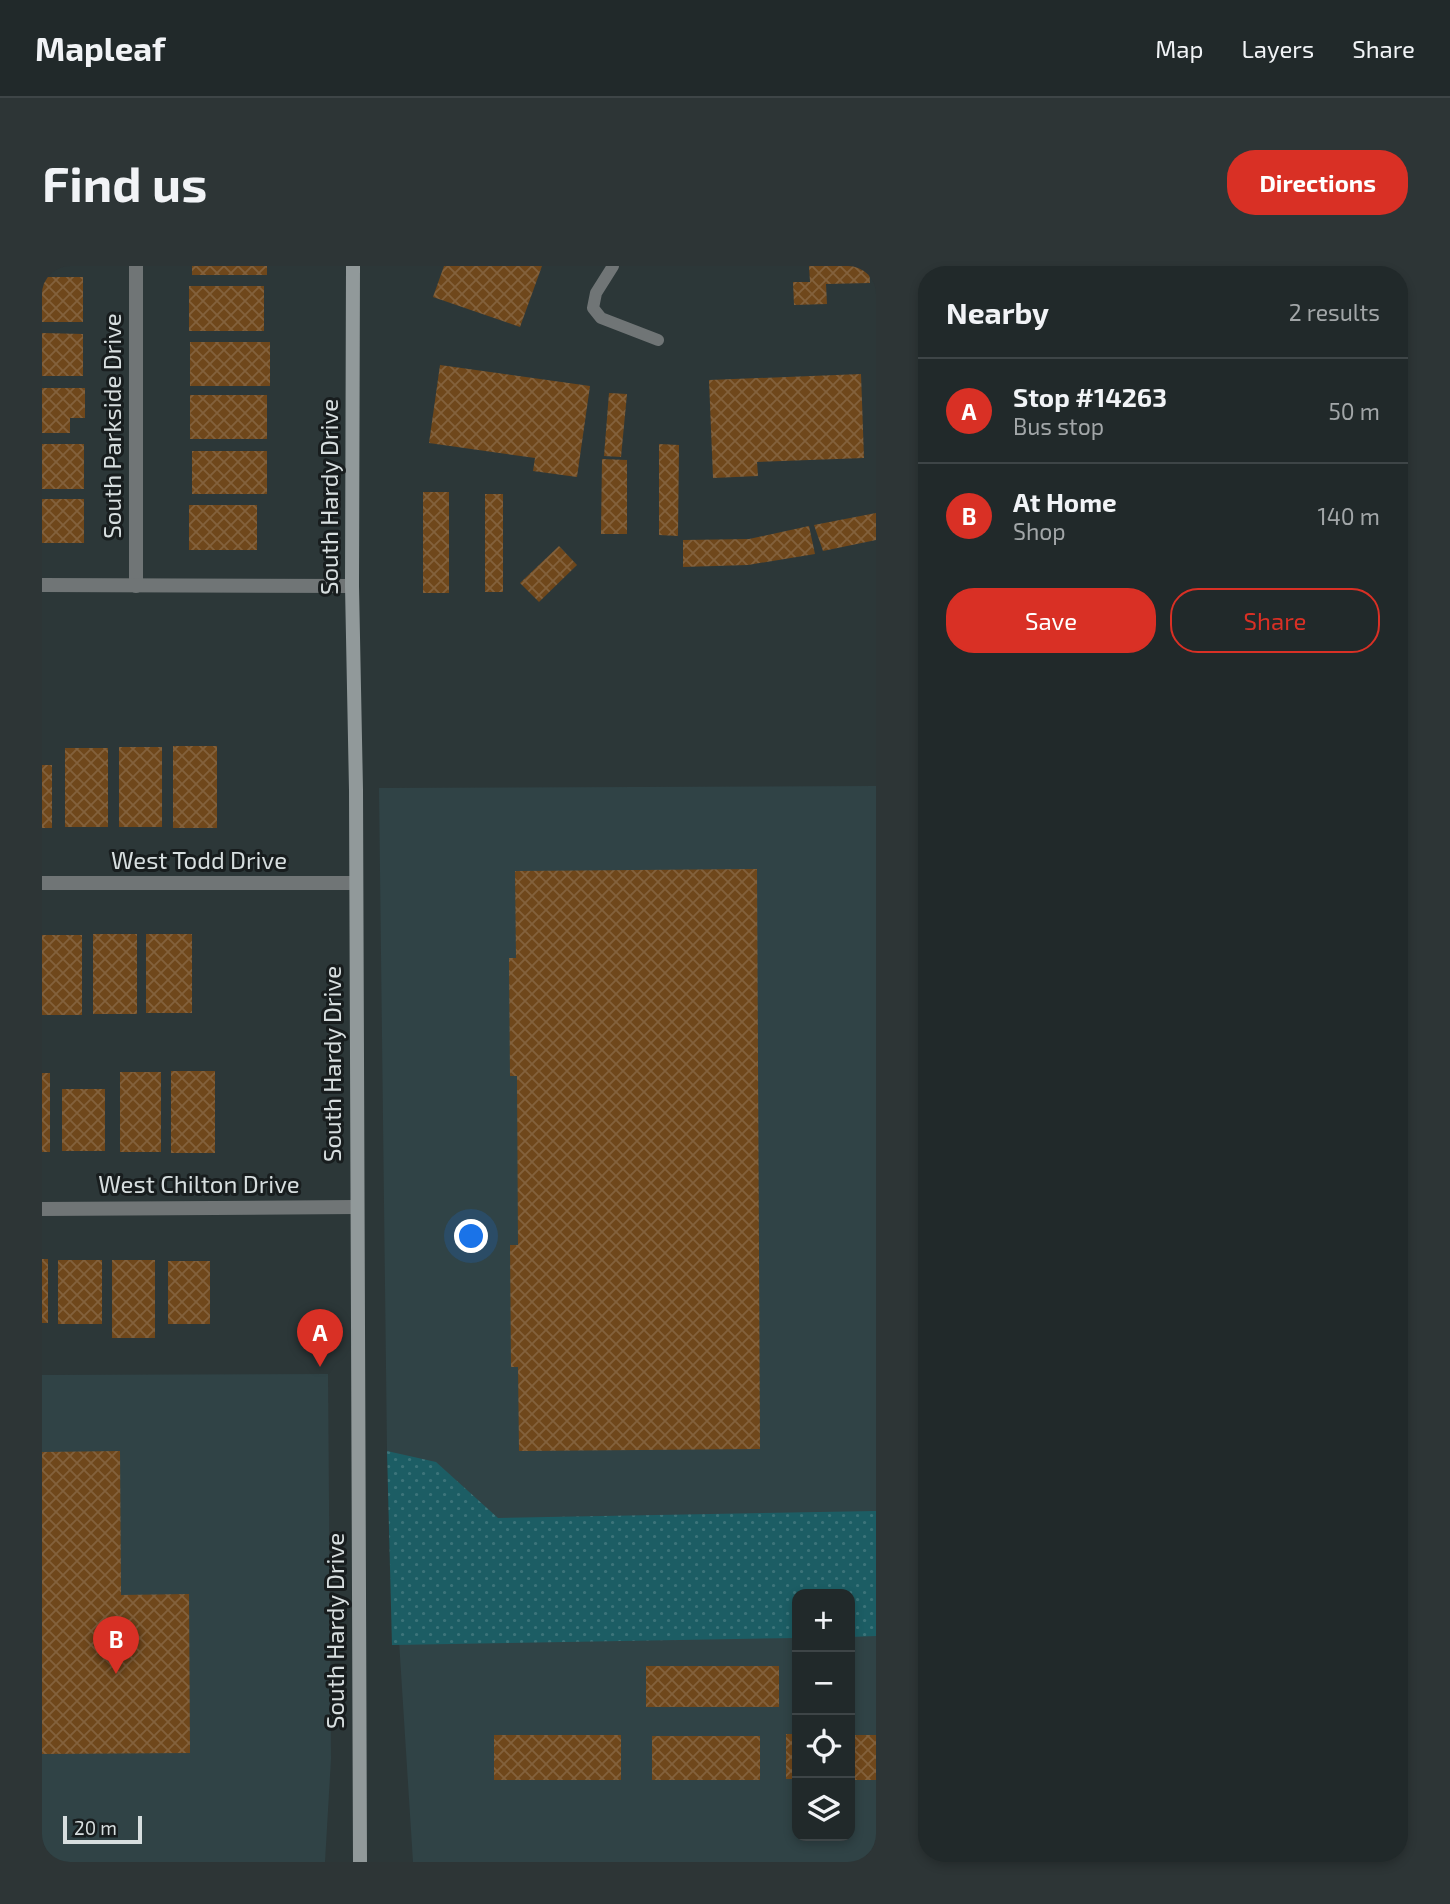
<!DOCTYPE html>
<html lang="en">
<head>
<meta charset="utf-8">
<style>
  body { margin:0; font-family:"Exo 2",sans-serif; background:#2d3536; color:#f1f3f6 }
  .controls { position:absolute; right:21px; bottom:21px; display:grid; overflow:hidden; border-radius:14px; box-shadow:0 4px 10px #0003 }
  .controls button { width:63px; height:63px; display:grid; place-items:center; padding:0; border:0; border-bottom:2px solid #3e4547; background:#21292a; color:#f1f3f6; font:35px sans-serif }
  .scale { position:absolute; left:21px; bottom:18px; width:79px; box-sizing:border-box; padding-left:7px; border:4px solid #d7dedf; border-top:0; font-size:19px; line-height:24px; white-space:nowrap; color:#d7dedf; -webkit-text-stroke:5px #181d1e; paint-order:stroke }
  .you { position:absolute; left:430px; top:971px; width:24px; height:24px; margin:-18px; border:5px solid #fff; border-radius:50%; background:#1a73e8; box-shadow:0 0 0 10px #1a73e833 }
  .badge { display:grid; place-items:center; width:46px; height:46px; border-radius:50%; background:#d93025; color:#fff; font-size:23px; font-weight:700 }
  .pin { position:absolute; translate:-50% -58px; filter:drop-shadow(0 2px 4px #0008) }
  .pin::after { content:''; position:absolute; top:37px; width:24px; height:21px; background:inherit; clip-path:polygon(0 0,100% 0,50% 100%) }
  .list { margin:0; padding:0; list-style:none }
  h2 { display:flex; justify-content:space-between; align-items:center; height:91px; margin:0; padding:0 28px; font-size:30px }
  h2 small { font-size:23px; font-weight:400; color:#a2a6a8 }
  .list li { display:grid; grid-template-columns:46px 1fr auto; gap:21px; align-items:center; box-sizing:border-box; height:105px; padding:0 28px; border-top:2px solid #3e4547 }
  .list b { display:block; font-size:26px; white-space:nowrap }
  .list p { margin:0; font-size:23px; white-space:nowrap; color:#a2a6a8 }
  .list em { font-size:23px; font-style:normal; color:#a2a6a8 }
  .actions { display:flex; gap:14px; padding:21px 28px }
  .actions a { flex:1; padding:16px 0; border:2px solid #d93025; border-radius:28px; text-align:center; font-size:24px; color:#d93025 }
  .actions .main { background:#d93025; color:#fff }
  .icon { flex:none; width:38px; height:38px; fill:none; stroke:currentColor; stroke-width:2; stroke-linecap:round; stroke-linejoin:round }
  .map { position:relative; flex:none; width:834px; height:1596px; overflow:hidden; border-radius:28px }
  header { display:flex; align-items:center; gap:42px; box-sizing:border-box; height:98px; padding:0 35px; background:#21292a; border-bottom:2px solid #3e4547 }
  header strong { font-size:33px }
  nav { display:flex; gap:38px; margin-inline-start:auto; font-size:24px }
  .intro { display:flex; align-items:center; justify-content:space-between; box-sizing:border-box; height:168px; padding:0 42px }
  h1 { margin:0; font-size:49px }
  .button { padding:18px 32px; border-radius:28px; background:#d93025; color:#fff; font-size:24px; font-weight:700 }
  main { display:flex; gap:42px; padding:0 42px }
  aside { flex:1; background:#21292a; border-radius:28px; box-shadow:0 4px 10px #0003 }
  .map>svg:first-child { display:block }
  .built { fill:#304346; fill-rule:evenodd }
  .green { fill:url(#green-dots) }
  .building { fill:url(#building-cross-hatch) }
  .lines { fill:none; stroke-linecap:round; stroke-linejoin:round }
  .lane { stroke:#707576; stroke-width:12 }
  .street { stroke:#707576; stroke-width:14 }
  .secondary { stroke:#91999a; stroke-width:14 }
  .labels { text-anchor:middle; stroke-width:6; stroke-linejoin:round; paint-order:stroke }
  .street-label { font-size:24px; fill:#d7dedf; stroke:#181d1e }
</style>
</head>
<body>
<header>
<strong>Mapleaf</strong>
<nav><a>Map</a><a>Layers</a><a>Share</a></nav>
</header>
<div class="intro"><h1>Find us</h1><a class="button">Directions</a></div>
<main>
<div class="map">
<svg width="834" height="1596" viewBox="0 0 834 1596">
  <defs>
    <pattern id="green-dots" width="8" height="8" patternUnits="userSpaceOnUse" patternTransform="scale(1.75)"><rect width="8" height="8" fill="#1c5d64"/><path d="M2 2h.1M6 6h.1" fill="none" stroke="#3c747a" stroke-width="1.8" stroke-linecap="round"/></pattern>
    <pattern id="building-cross-hatch" width="8" height="8" patternUnits="userSpaceOnUse" patternTransform="scale(1.75)"><rect width="8" height="8" fill="#6f471b"/><path d="M0 0l8 8M0 8l8-8" fill="none" stroke="#83613c"/></pattern>
  </defs>
  <rect width="100%" height="100%" fill="#2c3738"/>
  <!-- built -->
  <g class="built">
    <path d="M 834,520 L 834,1596 L 371,1596 L 345,1185 L 337,522 ZM 755,1328 L 808,1328 L 808,1570 L 755,1570 Z"/>
    <polygon points="286,1108 289,1493 283,1596 0,1596 0,1109"/>
  </g>
  <!-- green -->
  <polygon class="green" points="345,1185 394,1196 456,1252 834,1245 834,1370 808,1371 808,1328 755,1328 755,1372 350,1379"/>
  <!-- building -->
  <g class="building">
    <rect x="150" y="0" width="75" height="9"/>
    <polygon points="402,0 500,0 478,61 391,31"/>
    <polygon points="767,0 827,0 828,17 784,18 785,38 752,39 751,16 768,16"/>
    <rect x="0" y="11" width="41" height="45"/>
    <rect x="147" y="20" width="75" height="45"/>
    <polygon points="0,67 41,68 41,110 0,110"/>
    <rect x="148" y="76" width="80" height="44"/>
    <polygon points="398,99 548,120 535,211 491,205 493,192 387,177"/>
    <polygon points="819,108 822,192 715,196 716,210 671,212 667,114"/>
    <polygon points="0,122 43,122 43,152 28,152 28,167 0,167"/>
    <polygon points="567,127 585,128 579,191 562,190"/>
    <rect x="148" y="129" width="77" height="44"/>
    <rect x="0" y="178" width="42" height="45"/>
    <polygon points="617,178 637,179 636,270 617,269"/>
    <rect x="150" y="185" width="75" height="43"/>
    <polygon points="560,193 585,194 585,268 559,268"/>
    <rect x="381" y="226" width="26" height="101"/>
    <rect x="443" y="228" width="18" height="98"/>
    <rect x="0" y="233" width="42" height="44"/>
    <rect x="147" y="239" width="68" height="45"/>
    <polygon points="834,247 834,274 781,285 772,259"/>
    <polygon points="767,260 773,288 706,299 641,301 641,274 707,273"/>
    <polygon points="517,280 535,299 497,336 478,317"/>
    <rect x="131" y="480" width="44" height="82"/>
    <rect x="77" y="481" width="43" height="80"/>
    <rect x="23" y="482" width="43" height="79"/>
    <rect x="0" y="499" width="10" height="63"/>
    <polygon points="715,603 718,1183 477,1185 476,1101 469,1101 468,979 476,979 475,810 468,810 467,692 474,692 473,605"/>
    <rect x="51" y="668" width="44" height="80"/>
    <rect x="104" y="668" width="46" height="79"/>
    <rect x="0" y="669" width="40" height="80"/>
    <rect x="129" y="805" width="44" height="82"/>
    <rect x="78" y="806" width="41" height="80"/>
    <rect x="0" y="807" width="8" height="79"/>
    <rect x="20" y="823" width="43" height="62"/>
    <rect x="0" y="993" width="6" height="64"/>
    <rect x="16" y="994" width="44" height="64"/>
    <rect x="70" y="994" width="43" height="78"/>
    <rect x="126" y="995" width="42" height="63"/>
    <polygon points="78,1185 79,1329 147,1328 148,1487 0,1488 0,1186"/>
    <rect x="604" y="1400" width="133" height="41"/>
    <rect x="744" y="1468" width="11" height="45"/>
    <rect x="452" y="1469" width="127" height="45"/>
    <rect x="808" y="1469" width="26" height="45"/>
    <rect x="610" y="1470" width="108" height="44"/>
  </g>
  <g class="lines">
    <!-- lane -->
    <polyline class="lane" points="571,0 554,27 551,42 559,52 616,74"/>
    <!-- street -->
    <g class="street">
      <polyline points="94,0 94,320"/>
      <polyline points="0,319 310,320"/>
      <polyline points="0,617 314,617"/>
      <polyline points="0,943 314,941"/>
    </g>
    <!-- secondary -->
    <polyline class="secondary" points="311,0 310,320 314,524 318,1596"/>
  </g>
  <g class="labels">
    <!-- street labels -->
    <g class="street-label">
      <text transform="translate(71 160) rotate(-90)" y="8">South Parkside Drive</text>
      <text transform="translate(288 231) rotate(-90)" y="8">South Hardy Drive</text>
      <text x="157" y="603">West Todd Drive</text>
      <text transform="translate(291 798) rotate(-90)" y="8">South Hardy Drive</text>
      <text x="157" y="927">West Chilton Drive</text>
      <text transform="translate(294 1365) rotate(-90)" y="8">South Hardy Drive</text>
    </g>
  </g>
</svg>
<div class="controls">
<button>+</button>
<button>−</button>
<button><svg class="icon" aria-label="locate" viewBox="0 0 24 24"><circle cx="12" cy="12" r="6"/><path d="M12 2v4M12 18v4M2 12h4M18 12h4"/></svg></button>
<button><svg class="icon" aria-label="layers" viewBox="0 0 24 24"><path d="M12 4l9 5-9 5-9-5zM3 14l9 5 9-5"/></svg></button>
</div>
<div class="scale">20 m</div>
<div class="you"></div>
<div class="pin badge" style="left:278px;top:1101px">A</div>
<div class="pin badge" style="left:74px;top:1408px">B</div>
</div>
<aside>
<h2>Nearby<small>2 results</small></h2>
<ul class="list">
<li><span class="badge">A</span><div><b>Stop #14263</b><p>Bus stop</p></div><em>50 m</em></li>
<li><span class="badge">B</span><div><b>At Home</b><p>Shop</p></div><em>140 m</em></li>
</ul>
<div class="actions"><a class="main">Save</a><a>Share</a></div>
</aside>
</main>
</body>
</html>
